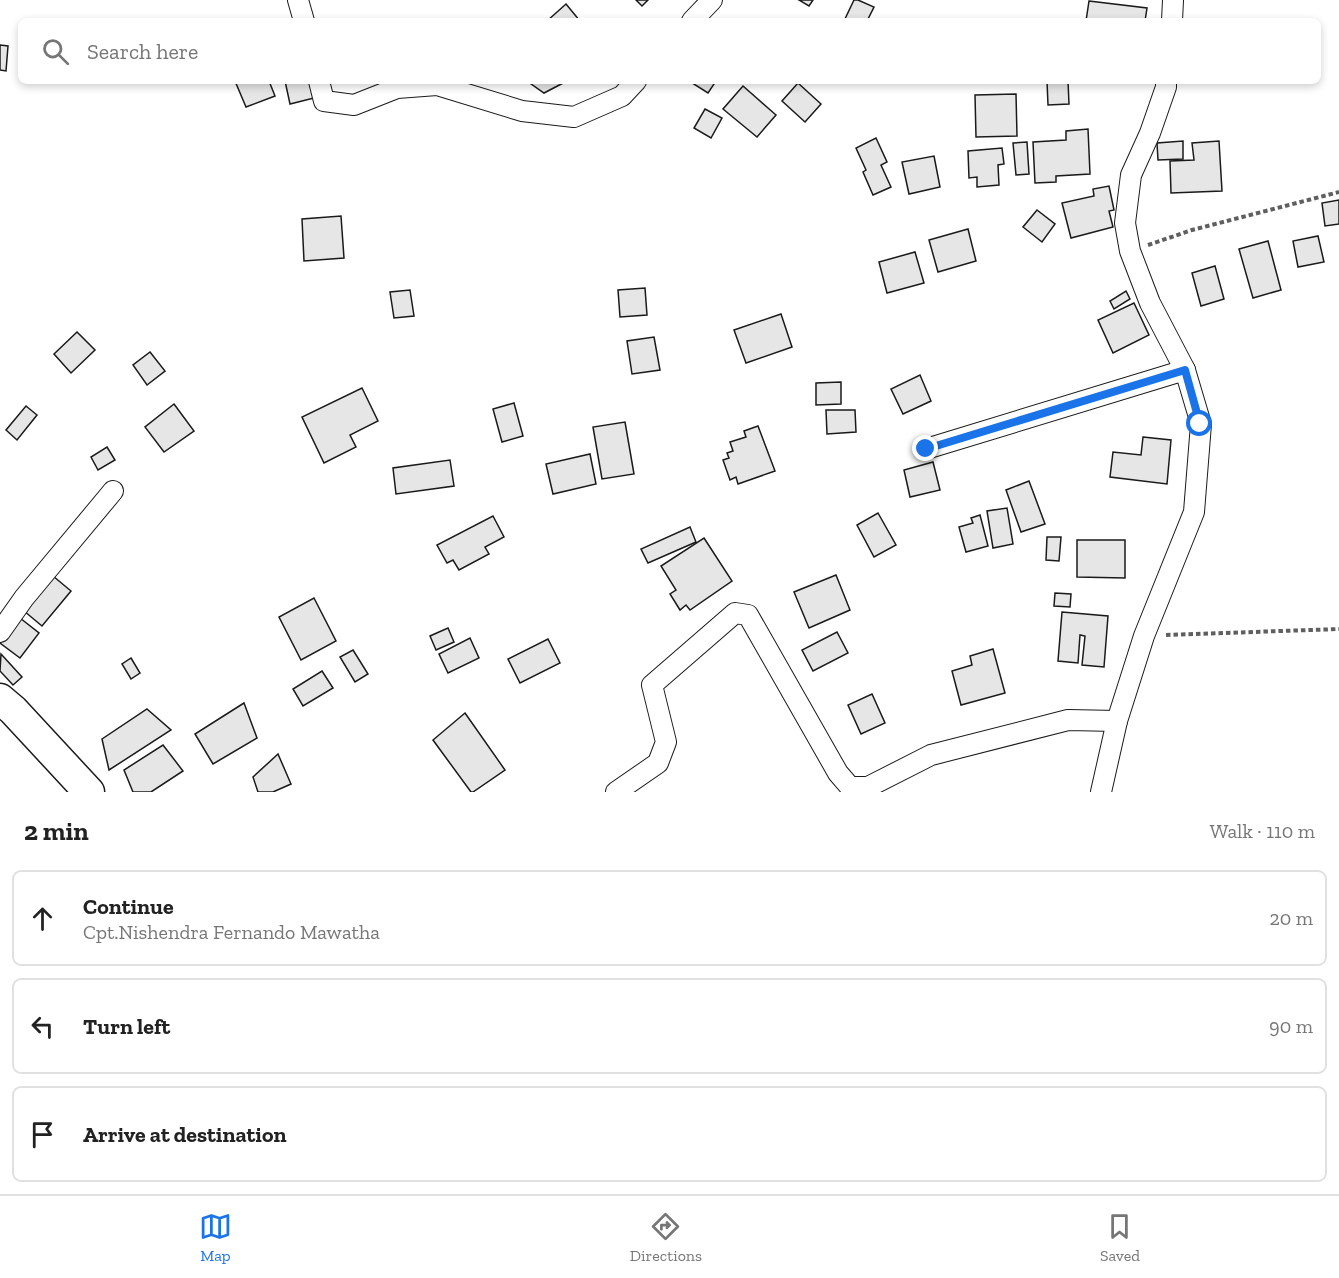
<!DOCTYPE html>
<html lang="en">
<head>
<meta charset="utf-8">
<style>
  body { margin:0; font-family:"Zilla Slab",serif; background:#f6f6f6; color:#222 }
  .stop { position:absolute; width:18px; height:18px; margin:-14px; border:4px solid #1a73e8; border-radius:50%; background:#fff }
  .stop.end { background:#1a73e8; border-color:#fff; box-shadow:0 2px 6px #0008 }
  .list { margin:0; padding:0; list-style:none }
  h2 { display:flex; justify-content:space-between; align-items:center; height:78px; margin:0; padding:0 24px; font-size:26px }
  h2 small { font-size:20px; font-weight:400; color:#767676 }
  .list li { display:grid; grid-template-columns:39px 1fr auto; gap:18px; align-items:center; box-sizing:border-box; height:96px; margin:0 12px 12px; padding:0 12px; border:2px solid #e0e0e0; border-radius:9px }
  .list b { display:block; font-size:22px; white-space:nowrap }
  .list p { margin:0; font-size:20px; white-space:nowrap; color:#767676 }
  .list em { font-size:20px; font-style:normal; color:#767676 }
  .icon { flex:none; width:33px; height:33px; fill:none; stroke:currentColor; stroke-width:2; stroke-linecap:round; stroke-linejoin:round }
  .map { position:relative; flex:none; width:1339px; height:792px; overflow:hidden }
  .search { position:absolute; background:#fff; box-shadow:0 3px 9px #0003; left:18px; right:18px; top:18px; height:66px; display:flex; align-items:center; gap:15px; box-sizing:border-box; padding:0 21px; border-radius:9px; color:#767676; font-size:22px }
  .sheet { height:402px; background:#fff }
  nav { display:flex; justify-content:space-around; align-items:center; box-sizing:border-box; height:84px; border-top:2px solid #e0e0e0; background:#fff; font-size:16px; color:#767676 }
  nav a { display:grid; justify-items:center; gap:3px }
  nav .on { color:#1a73e8 }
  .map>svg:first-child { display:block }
  .building { fill:#e6e6e6; stroke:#1a1a1a; stroke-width:1.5 }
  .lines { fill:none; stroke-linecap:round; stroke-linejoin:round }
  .street-casing { stroke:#1a1a1a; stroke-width:22 }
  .primary-casing { stroke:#1a1a1a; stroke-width:33 }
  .path { stroke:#5f5f5f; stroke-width:4; stroke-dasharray:4.5 3; stroke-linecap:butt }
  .street { stroke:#fff; stroke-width:20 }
  .primary { stroke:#fff; stroke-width:30 }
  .route { stroke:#1a73e8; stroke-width:8 }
</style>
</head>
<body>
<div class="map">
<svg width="1339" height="792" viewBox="0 0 1339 792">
  <rect width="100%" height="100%" fill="#fff"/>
  <!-- building -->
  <g class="building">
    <polygon points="636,0 648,0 642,6"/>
    <polygon points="799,0 813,0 809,6"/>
    <polygon points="854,0 858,0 874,7 867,21 844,21"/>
    <polygon points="1089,1 1147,8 1145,21 1086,21"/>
    <polygon points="566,4 580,21 547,21"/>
    <polygon points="0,45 8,46 6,71 0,70"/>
    <polygon points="235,81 269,81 275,96 246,107"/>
    <polygon points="285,81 310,81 314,98 290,104"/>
    <polygon points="527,81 567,81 544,93"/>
    <polygon points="689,81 716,81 708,93"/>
    <polygon points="1047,81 1068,81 1069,104 1048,105"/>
    <polygon points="798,83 821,104 805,122 782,101"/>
    <polygon points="743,86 776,115 757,137 723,109"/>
    <polygon points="1016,94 1017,136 976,137 975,95"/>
    <polygon points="705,109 722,118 711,138 694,128"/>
    <polygon points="1088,129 1090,174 1056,176 1056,182 1035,183 1033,142 1066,140 1066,131"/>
    <polygon points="876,138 887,162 881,165 891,187 873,195 863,172 866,170 856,148"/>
    <polygon points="1183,141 1183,159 1158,160 1157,143"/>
    <polygon points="1219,141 1222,191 1171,193 1170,161 1194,160 1192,143"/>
    <polygon points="1027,142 1029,174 1016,175 1013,143"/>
    <polygon points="1002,148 1004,164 998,165 999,185 977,187 977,177 969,178 968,151"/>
    <polygon points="934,156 940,187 909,194 902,162"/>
    <polygon points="1109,186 1114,210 1109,211 1113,227 1071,238 1062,203 1094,196 1093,189"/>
    <polygon points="1339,200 1339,224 1325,226 1322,203"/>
    <polygon points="1037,210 1055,224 1042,242 1023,227"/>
    <polygon points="341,216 344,258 304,261 302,219"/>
    <polygon points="968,229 976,261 938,272 929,240"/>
    <polygon points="1318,236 1324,262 1298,267 1293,241"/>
    <polygon points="1268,241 1281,290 1253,298 1239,249"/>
    <polygon points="915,252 924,283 887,293 879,262"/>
    <polygon points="1215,266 1224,299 1201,306 1192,273"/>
    <polygon points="645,288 647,315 620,317 618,290"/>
    <polygon points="410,290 414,316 394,318 390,292"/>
    <polygon points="1126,291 1130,299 1114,309 1110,301"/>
    <polygon points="1134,303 1149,335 1113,353 1098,320"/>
    <polygon points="781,314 792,347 746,363 734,330"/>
    <polygon points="77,332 95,350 71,373 54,354"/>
    <polygon points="654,337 660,370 632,374 627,341"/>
    <polygon points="150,352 165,371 147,385 133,365"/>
    <polygon points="920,375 931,401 903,414 891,389"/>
    <polygon points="841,382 841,404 816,405 816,383"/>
    <polygon points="362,388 378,421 350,435 356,447 324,463 302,417"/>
    <polygon points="514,403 523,436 502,442 493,409"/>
    <polygon points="174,404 194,431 164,452 145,427"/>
    <polygon points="26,406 37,415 17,440 6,430"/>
    <polygon points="826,410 855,410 856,432 827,434"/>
    <polygon points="625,422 634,474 602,479 593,427"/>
    <polygon points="758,426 775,471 738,484 736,477 730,480 723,460 729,458 727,453 733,451 730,442 746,437 744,431"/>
    <polygon points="1143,437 1171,440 1167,484 1110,477 1113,452 1141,455"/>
    <polygon points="107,447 115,460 98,470 91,457"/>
    <polygon points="590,454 596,484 553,494 546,464"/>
    <polygon points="450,460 454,486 396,494 393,468"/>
    <polygon points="933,462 940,490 910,497 904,470"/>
    <polygon points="1029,481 1045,524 1021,532 1006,490"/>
    <polygon points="1007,508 1013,544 993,548 987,511"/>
    <polygon points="878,513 896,545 874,557 857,525"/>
    <polygon points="980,515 988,546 966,552 959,527 973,523 971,518"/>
    <polygon points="493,516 504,537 485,547 489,554 459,570 453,560 447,563 437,545"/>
    <polygon points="690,527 696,542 648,563 641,549"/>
    <polygon points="1047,537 1061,537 1059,561 1046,560"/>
    <polygon points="704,538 732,581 690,610 686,605 680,610 670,594 676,590 661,566"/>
    <polygon points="1077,540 1125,540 1125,578 1077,577"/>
    <polygon points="836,575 850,610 809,628 794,592"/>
    <polygon points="53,576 71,591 42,626 24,611"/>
    <polygon points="1055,593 1071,594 1070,607 1054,606"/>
    <polygon points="314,598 336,641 301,660 279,617"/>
    <polygon points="1062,612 1108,616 1104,667 1082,665 1085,636 1080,635 1078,663 1058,661"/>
    <polygon points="20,618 39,633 20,658 0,643"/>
    <polygon points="448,628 454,642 436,650 430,636"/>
    <polygon points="837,632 848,653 813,671 802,650"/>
    <polygon points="470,638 479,658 448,673 439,654"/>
    <polygon points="548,639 560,663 520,683 508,659"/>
    <polygon points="993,649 1005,693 961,705 952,671 972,665 970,656"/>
    <polygon points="353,650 368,674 355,682 340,657"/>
    <polygon points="1,654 22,677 13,685 0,671"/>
    <polygon points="131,658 140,673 131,679 122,664"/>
    <polygon points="322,671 333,688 303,706 293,689"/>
    <polygon points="872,694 885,723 861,734 848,705"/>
    <polygon points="244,703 257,738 213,764 195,734"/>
    <polygon points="147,709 171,730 109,770 102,739"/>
    <polygon points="465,713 505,770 473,792 471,792 433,740"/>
    <polygon points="163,745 183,771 151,792 133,792 124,770"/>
    <polygon points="278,754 291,784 273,792 258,792 253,777"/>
  </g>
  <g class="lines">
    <!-- street casing -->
    <g class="street-casing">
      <g id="street">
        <polyline points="298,0 304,21"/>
        <polyline points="692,21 712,0"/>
        <polyline points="1172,21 1173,0"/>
        <polyline points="319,81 324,101 354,105 397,88 437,85 522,111 574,117 622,96 636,81"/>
        <polyline points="926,449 1185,370"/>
        <polyline points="0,632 24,598 113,491"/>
        <polyline points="616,792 658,763 666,742 652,685 735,613 748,615 838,773 850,787 868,787 931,755 1068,720 1117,721"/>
        <polyline points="1101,792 1117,721 1144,636 1194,512 1201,424 1185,370 1150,303 1130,251 1125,223 1131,175 1150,133 1166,87 1166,81"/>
      </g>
    </g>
    <!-- primary casing -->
    <g class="primary-casing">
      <polyline id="primary" points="0,699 13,710 89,792"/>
    </g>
    <!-- path -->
    <g class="path">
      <polyline points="1148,245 1192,230 1339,192"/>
      <polyline points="1166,635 1339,629"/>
    </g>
    <!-- street -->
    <use href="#street" class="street"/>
    <!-- primary -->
    <use href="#primary" class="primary"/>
  </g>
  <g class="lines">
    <!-- route -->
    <polyline class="route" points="926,449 1185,370 1200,424"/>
  </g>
</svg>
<div class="stop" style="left:1200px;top:424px"></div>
<div class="stop end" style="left:926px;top:449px"></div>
<div class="search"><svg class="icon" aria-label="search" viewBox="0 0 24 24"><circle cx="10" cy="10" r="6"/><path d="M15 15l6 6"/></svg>Search here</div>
</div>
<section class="sheet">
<h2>2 min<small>Walk · 110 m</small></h2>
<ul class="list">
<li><svg class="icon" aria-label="ahead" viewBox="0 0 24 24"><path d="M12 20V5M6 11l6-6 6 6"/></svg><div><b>Continue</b><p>Cpt.Nishendra Fernando Mawatha</p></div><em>20 m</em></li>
<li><svg class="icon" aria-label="left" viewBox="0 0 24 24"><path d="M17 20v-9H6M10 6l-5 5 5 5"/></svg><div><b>Turn left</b></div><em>90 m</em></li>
<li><svg class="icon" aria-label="arrive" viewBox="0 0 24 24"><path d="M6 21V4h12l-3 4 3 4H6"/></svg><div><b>Arrive at destination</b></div></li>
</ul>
</section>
<nav>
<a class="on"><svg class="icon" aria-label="map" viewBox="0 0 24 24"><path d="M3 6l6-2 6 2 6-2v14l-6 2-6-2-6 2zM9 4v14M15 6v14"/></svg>Map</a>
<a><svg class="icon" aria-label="directions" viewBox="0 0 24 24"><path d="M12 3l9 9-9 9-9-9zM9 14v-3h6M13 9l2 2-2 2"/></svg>Directions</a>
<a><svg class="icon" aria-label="saved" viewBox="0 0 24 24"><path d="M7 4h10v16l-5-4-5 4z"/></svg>Saved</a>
</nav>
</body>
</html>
